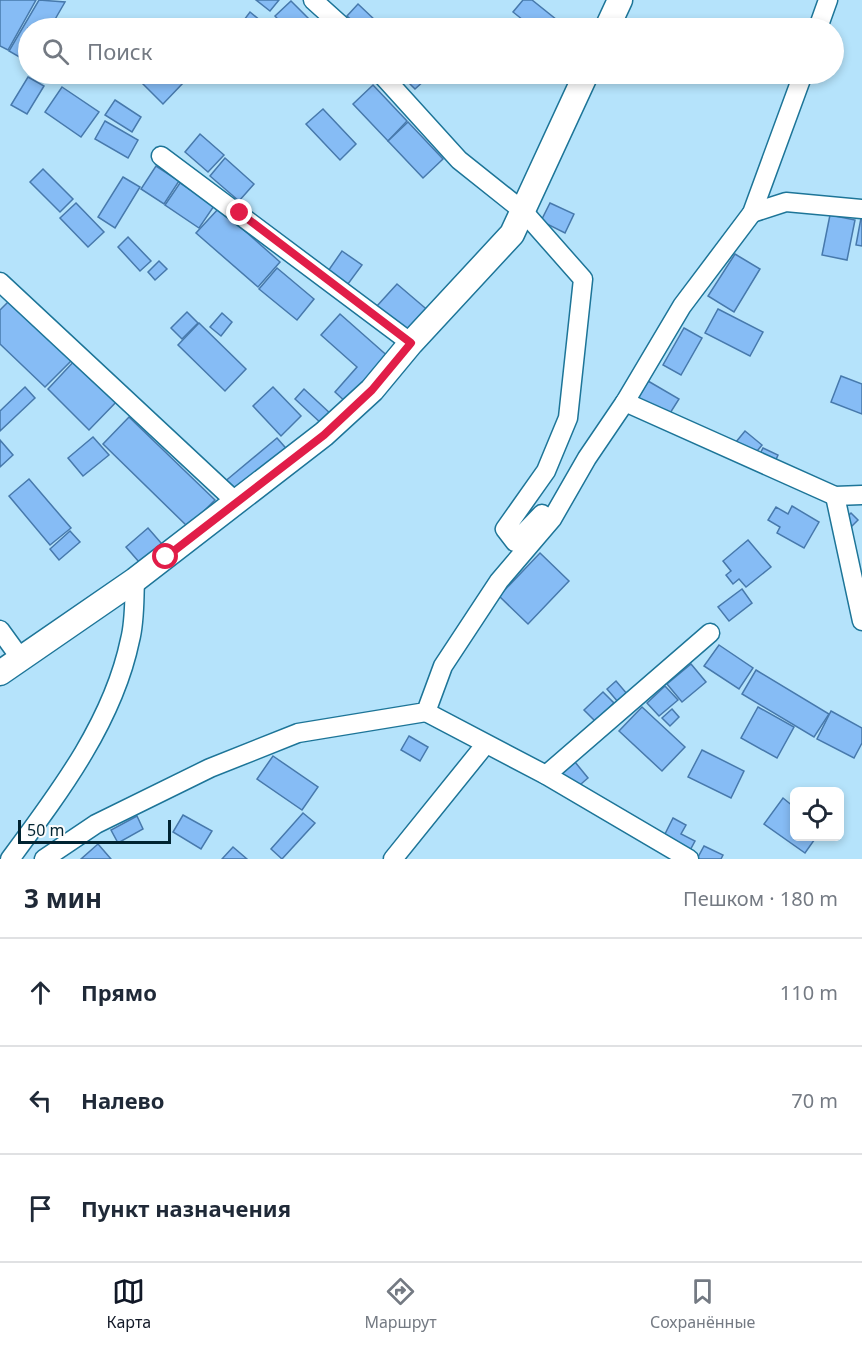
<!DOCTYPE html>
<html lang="ru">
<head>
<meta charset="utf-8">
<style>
  body { margin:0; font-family:"Noto Sans",sans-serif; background:#f6f6f7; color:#1f2937 }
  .controls { position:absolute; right:18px; bottom:18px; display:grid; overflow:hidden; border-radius:9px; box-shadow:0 3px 9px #0003 }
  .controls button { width:54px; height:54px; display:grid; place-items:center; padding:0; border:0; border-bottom:2px solid #e0e1e3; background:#fff; color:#1f2937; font:30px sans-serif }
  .scale { position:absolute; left:18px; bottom:15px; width:153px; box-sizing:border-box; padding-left:6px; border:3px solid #002331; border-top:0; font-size:16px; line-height:21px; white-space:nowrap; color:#002331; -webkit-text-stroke:4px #fcfcfc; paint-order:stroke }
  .stop { position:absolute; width:18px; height:18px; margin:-14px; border:4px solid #e11d48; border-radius:50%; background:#fff }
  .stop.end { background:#e11d48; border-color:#fff; box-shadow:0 2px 6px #0008 }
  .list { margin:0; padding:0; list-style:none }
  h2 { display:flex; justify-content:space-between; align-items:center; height:78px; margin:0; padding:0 24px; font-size:26px }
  h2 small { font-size:20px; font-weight:400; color:#747a83 }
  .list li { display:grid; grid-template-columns:39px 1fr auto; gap:18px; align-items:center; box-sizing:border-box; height:108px; padding:0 24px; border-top:2px solid #e0e1e3 }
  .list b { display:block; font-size:22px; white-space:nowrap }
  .list em { font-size:20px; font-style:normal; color:#747a83 }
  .icon { flex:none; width:33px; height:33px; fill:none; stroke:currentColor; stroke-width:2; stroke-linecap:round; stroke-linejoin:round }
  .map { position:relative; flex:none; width:862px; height:859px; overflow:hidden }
  .search { position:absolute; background:#fff; box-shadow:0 3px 9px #0003; left:18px; right:18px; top:18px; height:66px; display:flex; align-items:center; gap:15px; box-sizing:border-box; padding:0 21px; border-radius:33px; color:#747a83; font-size:22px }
  .sheet { height:402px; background:#fff }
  nav { display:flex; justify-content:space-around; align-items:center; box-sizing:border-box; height:84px; border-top:2px solid #e0e1e3; background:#fff; font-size:16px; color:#747a83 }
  nav a { display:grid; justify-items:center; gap:3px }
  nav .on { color:#111827 }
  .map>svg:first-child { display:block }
  .building { fill:#86bcf5; stroke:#4779ac; stroke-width:1.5 }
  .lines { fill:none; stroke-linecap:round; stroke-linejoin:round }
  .minor-casing { stroke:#1d7598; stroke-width:21 }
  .tertiary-casing { stroke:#1d7598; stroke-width:27 }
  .minor { stroke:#fff; stroke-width:18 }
  .tertiary { stroke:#fff; stroke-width:24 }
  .route { stroke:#e11d48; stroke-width:8 }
</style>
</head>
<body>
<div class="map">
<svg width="862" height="859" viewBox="0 0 862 859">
  <rect width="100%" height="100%" fill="#b5e3fb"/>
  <!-- building -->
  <g class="building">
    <polygon points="0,0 36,0 8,50 0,46"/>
    <polygon points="39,0 65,2 50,28 28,28 28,62 9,51"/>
    <polygon points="256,0 279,0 270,11"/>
    <polygon points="523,0 532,0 567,28 533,28 513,12"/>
    <polygon points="291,1 318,28 286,28 275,16"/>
    <polygon points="358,4 376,21 370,28 361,28 347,16"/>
    <polygon points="250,12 262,22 258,28 238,28"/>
    <polygon points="133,74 173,74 183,83 163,104"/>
    <polygon points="329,74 348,74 338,83"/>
    <polygon points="400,74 422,74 427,78 415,89"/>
    <polygon points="28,77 44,86 27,114 11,105"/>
    <polygon points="373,85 407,121 388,141 353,104"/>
    <polygon points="62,87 99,112 81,137 45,112"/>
    <polygon points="115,100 141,117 132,132 105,115"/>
    <polygon points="323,109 356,144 340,160 306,124"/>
    <polygon points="105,121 138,140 128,158 95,139"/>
    <polygon points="408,122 443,159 423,178 388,141"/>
    <polygon points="200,134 224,155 208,172 185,152"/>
    <polygon points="225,158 254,184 239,201 210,176"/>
    <polygon points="156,166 179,181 164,204 141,189"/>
    <polygon points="43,169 73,199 60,212 30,182"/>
    <polygon points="123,177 140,187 115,228 98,217"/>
    <polygon points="180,183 214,206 199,228 165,205"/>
    <polygon points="76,203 104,232 88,247 60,218"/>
    <polygon points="550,203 574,214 565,233 541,221"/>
    <polygon points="219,208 280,262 258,287 196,233"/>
    <polygon points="830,215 855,220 847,260 822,255"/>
    <polygon points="861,218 862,218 862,246 856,245"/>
    <polygon points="128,237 151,261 140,271 118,247"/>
    <polygon points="342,251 362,265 345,288 326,274"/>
    <polygon points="735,254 760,269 734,312 708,296"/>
    <polygon points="159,261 167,269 155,280 148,272"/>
    <polygon points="277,268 314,299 297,320 259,289"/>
    <polygon points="397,284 431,313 411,336 377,306"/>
    <polygon points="12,298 74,358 45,387 0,344 0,310"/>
    <polygon points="718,309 763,332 750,356 705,333"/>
    <polygon points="187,312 198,323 182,339 171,328"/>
    <polygon points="222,313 232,322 221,336 210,327"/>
    <polygon points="340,314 391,359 350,406 335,392 357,367 321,335"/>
    <polygon points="199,323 246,369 225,391 178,345"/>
    <polygon points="684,328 702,338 681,375 663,365"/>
    <polygon points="77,358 120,398 89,430 48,389"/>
    <polygon points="841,376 862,384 862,414 831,402"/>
    <polygon points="648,381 679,399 667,418 637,400"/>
    <polygon points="25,387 35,398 0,431 0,411"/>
    <polygon points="273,387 301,416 281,436 253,406"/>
    <polygon points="304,389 332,415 323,425 295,399"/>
    <polygon points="129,417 215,500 188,527 103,444"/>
    <polygon points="745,431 762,445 753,456 736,442"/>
    <polygon points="93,437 109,455 83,476 68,458"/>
    <polygon points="277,438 291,454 236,500 223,483"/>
    <polygon points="0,440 13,455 0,467"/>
    <polygon points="763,448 778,455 773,466 758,458"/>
    <polygon points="29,479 71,528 50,545 9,496"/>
    <polygon points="792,506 819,522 804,548 777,533 780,527 768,520 776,507 788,514"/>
    <polygon points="851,513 858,520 850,528 843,521"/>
    <polygon points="148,528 168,551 146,570 126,547"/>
    <polygon points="70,531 80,542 59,560 50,549"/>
    <polygon points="748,540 771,567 746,587 739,579 733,584 726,575 731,571 723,561"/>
    <polygon points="540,553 569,581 528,624 499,596"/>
    <polygon points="742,589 752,603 729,621 718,607"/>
    <polygon points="719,645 753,668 739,689 704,666"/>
    <polygon points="691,664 706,682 682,702 667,684"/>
    <polygon points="756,670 829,714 814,737 742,694"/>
    <polygon points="616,681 628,695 618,702 607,689"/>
    <polygon points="665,686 678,700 659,716 647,703"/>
    <polygon points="603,692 614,703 595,721 584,710"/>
    <polygon points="642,707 685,747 662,771 619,731"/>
    <polygon points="758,707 794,727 777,758 741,738"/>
    <polygon points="672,709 679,717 670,726 662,718"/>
    <polygon points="831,711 862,728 862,743 854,758 817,739"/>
    <polygon points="409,736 428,747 420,761 401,750"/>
    <polygon points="702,750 744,771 731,798 688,777"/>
    <polygon points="273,756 318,787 302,810 257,779"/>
    <polygon points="575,762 588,778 574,790 561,774"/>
    <polygon points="783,798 794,807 794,836 817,836 805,853 764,824"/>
    <polygon points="303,813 315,823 282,859 271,849"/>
    <polygon points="183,815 212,831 201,849 173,832"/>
    <polygon points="137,816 143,829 118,843 111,830"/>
    <polygon points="673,818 686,825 681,834 695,841 688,854 662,840"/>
    <polygon points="98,844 111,859 81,859"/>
    <polygon points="704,846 723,855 721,859 697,859"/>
    <polygon points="233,847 247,859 222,859"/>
  </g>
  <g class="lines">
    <!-- minor casing -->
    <g class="minor-casing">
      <g id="minor">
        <polyline points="313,0 344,28"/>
        <polyline points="818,28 828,0"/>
        <polyline points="381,74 459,160 523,211 583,279 568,418 546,471 505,529 515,542 542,514"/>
        <polyline points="161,156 411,343"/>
        <polyline points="752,213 786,202 862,209"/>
        <polyline points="0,282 236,502"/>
        <polyline points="625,402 835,496 862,495"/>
        <polyline points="835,496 862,621"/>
        <polyline points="0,630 21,659"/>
        <polyline points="426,712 546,775 689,859"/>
        <polyline points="546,775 710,633"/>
        <path d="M 10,859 C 59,793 113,722 130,640 C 135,621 134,600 135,580"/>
        <polyline points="44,859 96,824 210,768 298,733 426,712 443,666 499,581 552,519 587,458 625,402 682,306 752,213 803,74"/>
        <polyline points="393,859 485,745"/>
      </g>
    </g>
    <!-- tertiary casing -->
    <g class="tertiary-casing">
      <g id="tertiary">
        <polyline points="607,28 620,0"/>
        <polyline points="0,673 135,580 324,434 372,390 411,343 512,234 586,74"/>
      </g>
    </g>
    <!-- minor -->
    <use href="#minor" class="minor"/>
    <!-- tertiary -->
    <use href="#tertiary" class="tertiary"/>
  </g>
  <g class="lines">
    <!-- route -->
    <polyline class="route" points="166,557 324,435 372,390 411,343 240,213"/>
  </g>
</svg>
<div class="controls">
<button><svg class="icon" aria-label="locate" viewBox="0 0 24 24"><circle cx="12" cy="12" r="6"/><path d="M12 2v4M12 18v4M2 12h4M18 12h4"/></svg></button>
</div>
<div class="scale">50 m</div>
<div class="stop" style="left:166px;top:557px"></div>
<div class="stop end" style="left:240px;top:213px"></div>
<div class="search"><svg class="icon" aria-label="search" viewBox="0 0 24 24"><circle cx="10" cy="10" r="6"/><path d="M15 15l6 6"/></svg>Поиск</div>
</div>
<section class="sheet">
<h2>3 мин<small>Пешком · 180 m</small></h2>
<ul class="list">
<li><svg class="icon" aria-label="ahead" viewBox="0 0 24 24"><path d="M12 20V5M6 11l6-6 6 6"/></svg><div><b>Прямо</b></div><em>110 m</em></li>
<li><svg class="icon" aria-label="left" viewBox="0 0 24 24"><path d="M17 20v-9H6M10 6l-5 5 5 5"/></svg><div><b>Налево</b></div><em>70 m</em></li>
<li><svg class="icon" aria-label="arrive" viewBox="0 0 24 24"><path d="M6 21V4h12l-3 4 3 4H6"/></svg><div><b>Пункт назначения</b></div></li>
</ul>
</section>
<nav>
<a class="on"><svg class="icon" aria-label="map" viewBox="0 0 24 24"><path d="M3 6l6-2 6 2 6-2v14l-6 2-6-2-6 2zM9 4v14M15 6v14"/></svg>Карта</a>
<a><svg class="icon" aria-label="directions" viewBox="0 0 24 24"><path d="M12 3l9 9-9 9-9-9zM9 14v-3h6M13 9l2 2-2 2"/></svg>Маршрут</a>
<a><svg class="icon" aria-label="saved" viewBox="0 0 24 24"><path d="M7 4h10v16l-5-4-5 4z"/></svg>Сохранённые</a>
</nav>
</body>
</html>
